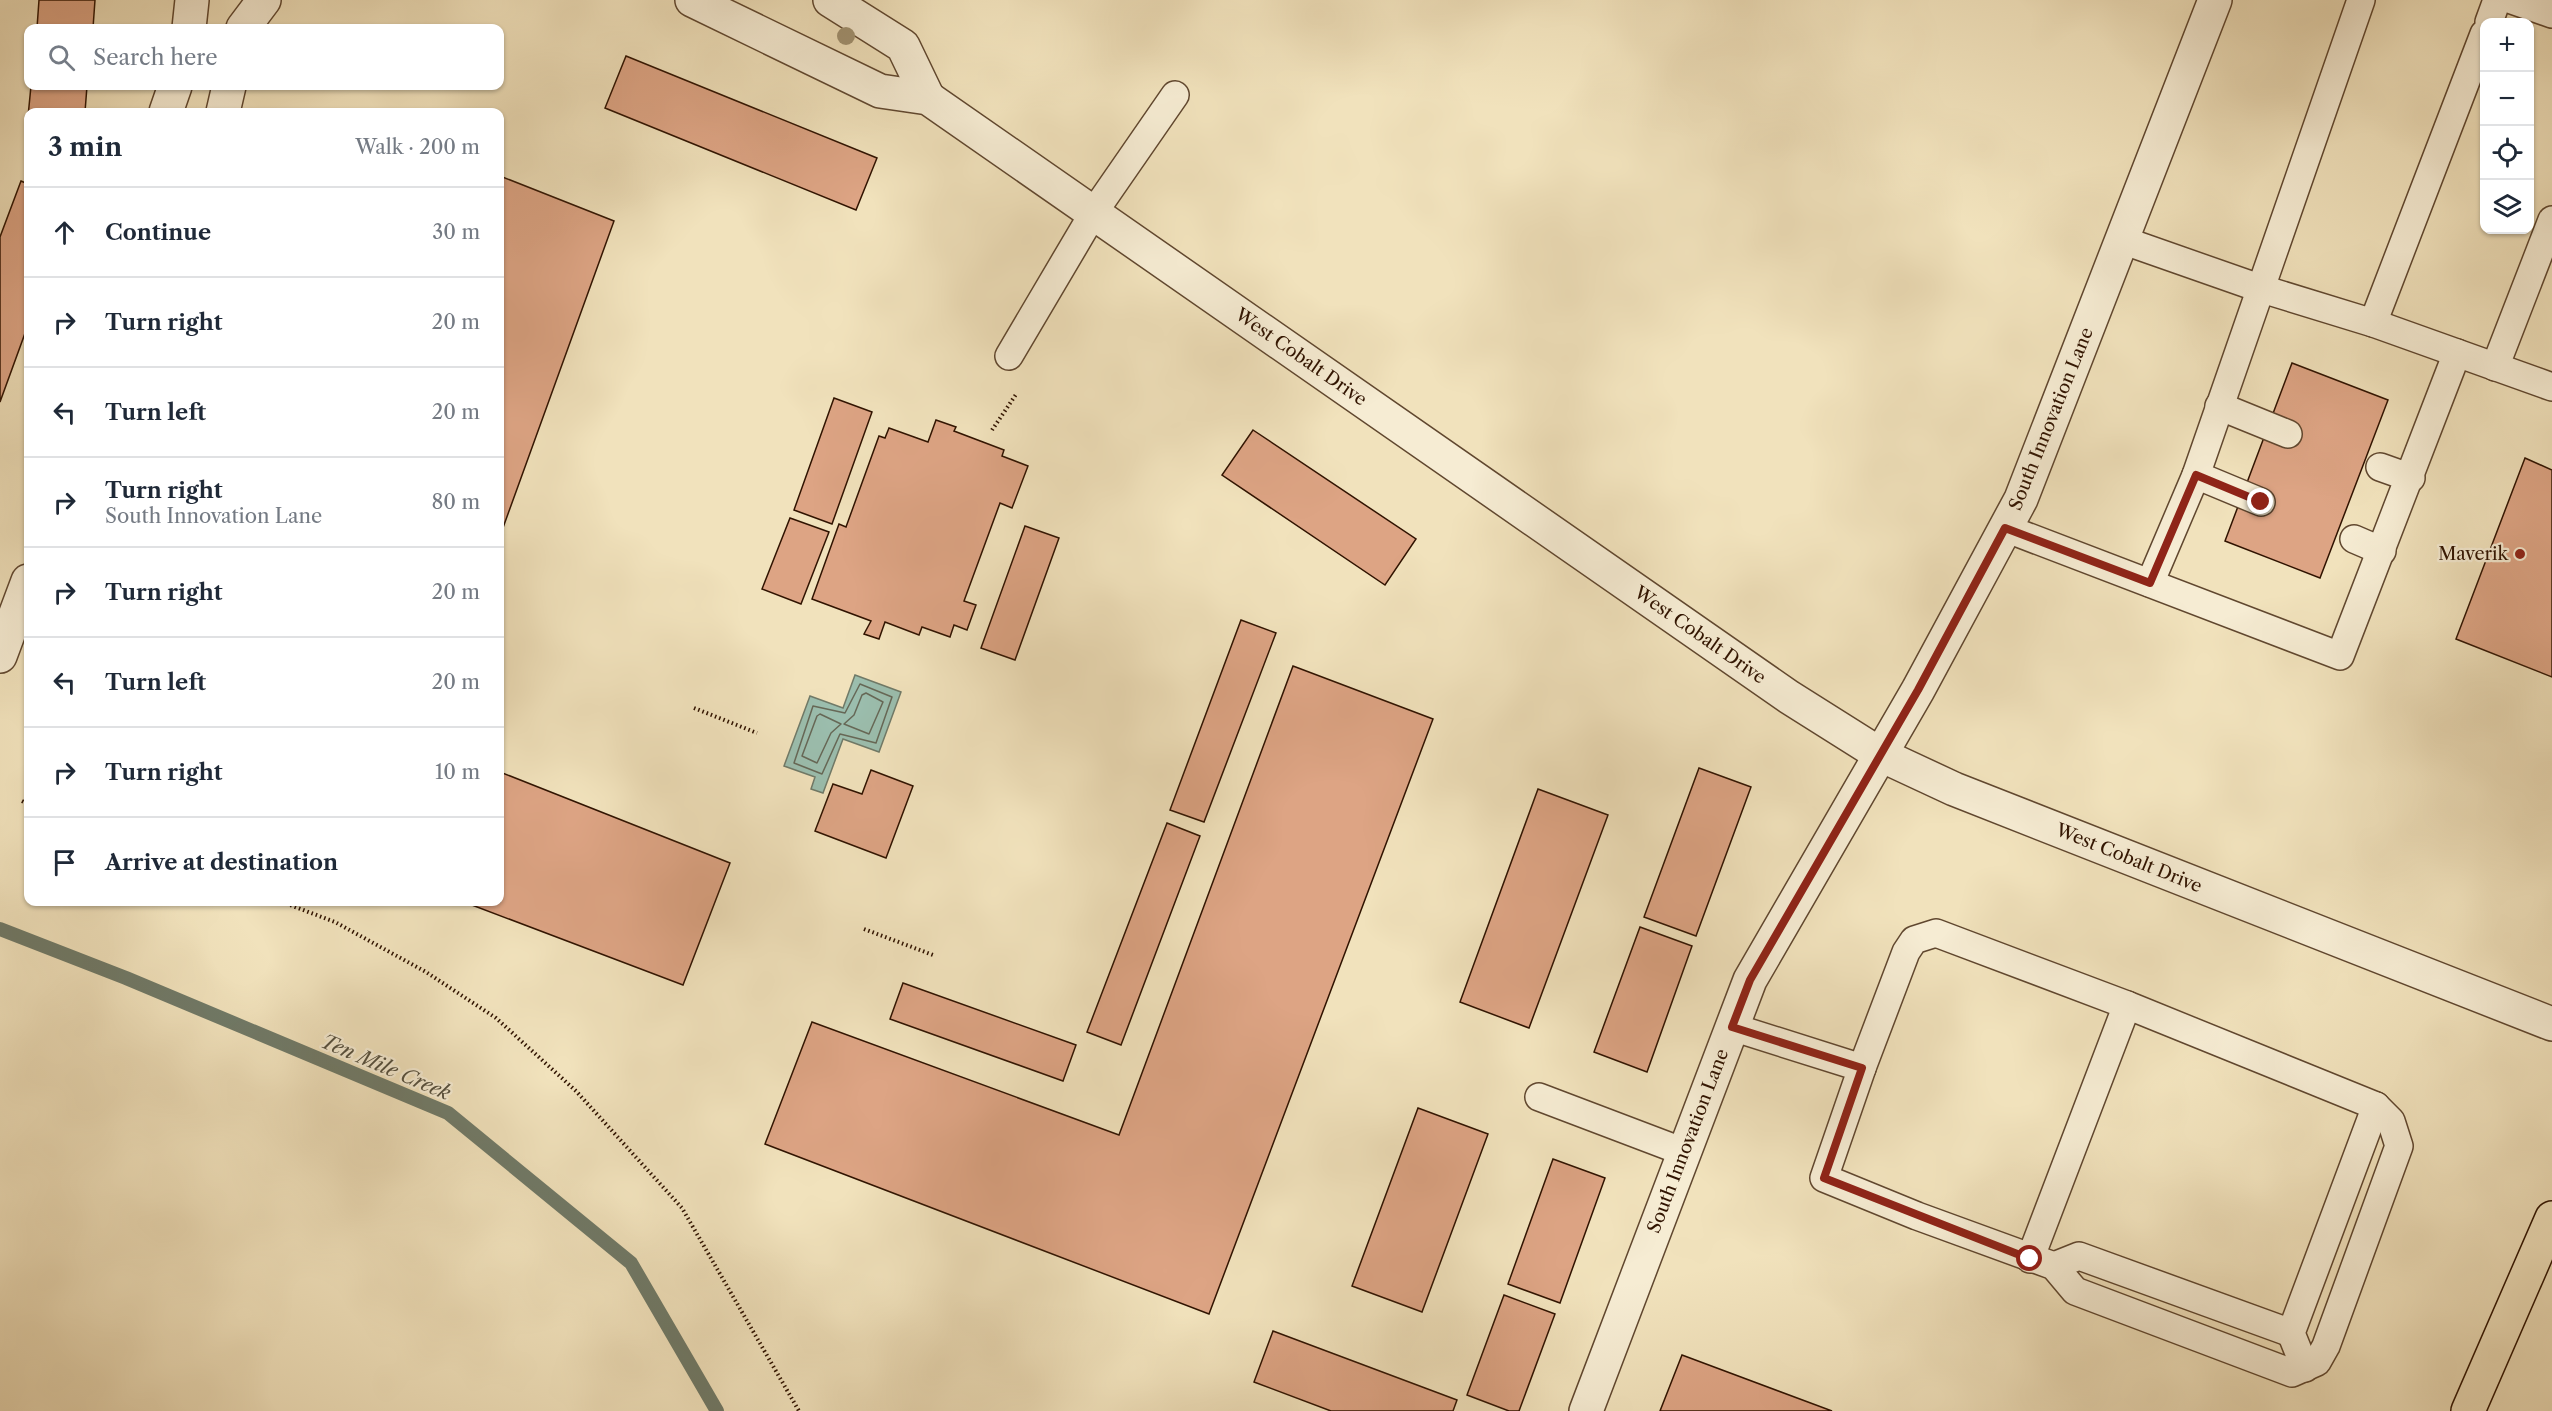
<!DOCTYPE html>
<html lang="en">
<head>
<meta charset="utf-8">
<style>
  body { margin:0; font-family:"Libre Caslon Text",serif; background:#f2f2f3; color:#1f2937 }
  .controls { position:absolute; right:18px; top:18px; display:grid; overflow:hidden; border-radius:12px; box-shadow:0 2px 4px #0004 }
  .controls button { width:54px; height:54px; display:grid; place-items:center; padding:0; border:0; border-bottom:2px solid #e0e1e3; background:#fff; color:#1f2937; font:30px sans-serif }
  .stop { position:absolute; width:18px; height:18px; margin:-14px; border:4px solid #8f2418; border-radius:50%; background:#fff }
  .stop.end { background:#8f2418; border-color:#fff; box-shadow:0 2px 6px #0008 }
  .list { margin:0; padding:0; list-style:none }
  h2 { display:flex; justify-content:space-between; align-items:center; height:78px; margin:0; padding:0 24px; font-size:26px }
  h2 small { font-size:20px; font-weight:400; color:#747a83 }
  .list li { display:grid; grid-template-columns:39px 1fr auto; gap:18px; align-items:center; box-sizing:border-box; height:90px; padding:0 24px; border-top:2px solid #e0e1e3 }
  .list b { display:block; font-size:22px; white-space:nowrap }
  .list p { margin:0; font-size:20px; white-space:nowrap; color:#747a83 }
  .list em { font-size:20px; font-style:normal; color:#747a83 }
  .icon { flex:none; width:33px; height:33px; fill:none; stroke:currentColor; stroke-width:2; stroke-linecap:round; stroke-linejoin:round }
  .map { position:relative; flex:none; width:2552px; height:1411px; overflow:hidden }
  .search { position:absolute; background:#fff; box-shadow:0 2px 4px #0004; left:24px; top:24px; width:480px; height:66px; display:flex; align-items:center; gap:15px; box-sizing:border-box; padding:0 21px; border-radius:12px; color:#747a83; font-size:22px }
  .panel { position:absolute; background:#fff; box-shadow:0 2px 4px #0004; left:24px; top:108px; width:480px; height:798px; border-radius:12px }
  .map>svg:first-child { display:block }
  .water { fill:#9bbeae; stroke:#707a68; stroke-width:1.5 }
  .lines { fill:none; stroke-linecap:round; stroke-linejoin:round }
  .shore { stroke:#666857; stroke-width:1.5 }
  .stream { stroke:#707a68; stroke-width:14 }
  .building { fill:#dda484; stroke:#301300; stroke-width:1.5 }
  .service-casing { stroke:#60472f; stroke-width:30 }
  .minor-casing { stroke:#60472f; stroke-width:36 }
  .tertiary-casing { stroke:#60472f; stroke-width:36 }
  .primary-casing { stroke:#301300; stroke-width:36 }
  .path { stroke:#301300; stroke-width:4; stroke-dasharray:1.5 3; stroke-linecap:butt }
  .service { stroke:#f6ecd3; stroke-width:27 }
  .minor { stroke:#f6ecd3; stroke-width:33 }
  .tertiary { stroke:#f6ecd3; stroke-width:33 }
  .primary { stroke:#f1e2bc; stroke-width:33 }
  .tree { fill:#a19271 }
  .route { stroke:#8f2418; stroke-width:8 }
  .poi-dot { fill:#8f2418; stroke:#f6ecd3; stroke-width:2 }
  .labels { text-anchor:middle; stroke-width:4.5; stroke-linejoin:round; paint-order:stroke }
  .street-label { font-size:18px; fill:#301300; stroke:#f6ecd3 }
  .poi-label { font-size:18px; fill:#301300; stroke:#f6ecd3; text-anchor:end }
  .water-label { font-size:20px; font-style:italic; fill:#554f3d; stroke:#f6ecd3 }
</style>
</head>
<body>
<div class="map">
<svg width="2552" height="1411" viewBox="0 0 2552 1411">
  <rect width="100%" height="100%" fill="#f1e2bc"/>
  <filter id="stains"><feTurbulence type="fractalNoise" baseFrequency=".00333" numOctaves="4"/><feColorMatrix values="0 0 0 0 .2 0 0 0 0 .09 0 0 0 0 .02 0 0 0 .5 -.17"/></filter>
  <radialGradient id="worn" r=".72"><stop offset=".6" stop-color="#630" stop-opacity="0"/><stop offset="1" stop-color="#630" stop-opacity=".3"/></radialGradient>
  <!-- water -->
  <polygon class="water" points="855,675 901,692 879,752 843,739 823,793 811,789 815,777 784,766 810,696 843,708"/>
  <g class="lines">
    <!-- shore -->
    <g class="shore">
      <polygon points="860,684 892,697 876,743 840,734 822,774 794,763 813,706 845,713"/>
      <polygon points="866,693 883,702 869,734 844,724 854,715 862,695"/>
      <polygon points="820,714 841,724 831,733 817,763 802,756 817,716"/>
    </g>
    <!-- stream -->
    <polyline class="stream" points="0,929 126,978 448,1113 631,1263 717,1411"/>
  </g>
  <!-- building -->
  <g class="building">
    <polygon points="39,0 95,0 93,28 37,28"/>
    <polygon points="626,56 877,158 856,210 605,108"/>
    <polygon points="31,86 87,86 85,112 28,112 28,137 26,137"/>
    <polygon points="500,176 614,221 500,536"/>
    <polygon points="21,181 28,184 28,325 0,402 0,237"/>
    <polygon points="2292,363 2388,400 2320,578 2225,541"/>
    <polygon points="834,398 872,412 832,524 794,510"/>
    <polygon points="936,420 956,427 954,431 1004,450 1002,456 1028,466 1012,508 1000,503 964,601 976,605 967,630 954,625 950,637 922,627 919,635 885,622 879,639 864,634 871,621 812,599 839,524 846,527 879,436 885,438 889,428 928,442"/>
    <polygon points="1253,430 1416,539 1385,585 1222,475"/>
    <polygon points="2525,458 2552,470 2552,677 2456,639"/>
    <polygon points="790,518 829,532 801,604 762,589"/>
    <polygon points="1025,526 1059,538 1015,660 981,648"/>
    <polygon points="1241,620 1276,633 1204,822 1170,810"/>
    <polygon points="1293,666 1433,719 1209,1314 765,1144 812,1022 1119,1135"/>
    <polygon points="1699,768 1751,787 1696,936 1644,917"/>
    <polygon points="871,770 913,786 886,858 815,831 833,784 862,794"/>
    <polygon points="500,772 730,863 683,985 464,902 500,902"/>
    <polygon points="1538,789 1608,815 1529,1028 1460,1002"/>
    <polygon points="1167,823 1200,836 1121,1045 1087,1032"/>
    <polygon points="1640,927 1692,946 1647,1072 1594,1052"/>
    <polygon points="903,983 1076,1045 1063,1081 890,1019"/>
    <polygon points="1418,1108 1488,1134 1422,1312 1352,1286"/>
    <polygon points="1553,1159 1605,1178 1560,1303 1508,1284"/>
    <polygon points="1504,1295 1555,1314 1519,1411 1509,1411 1467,1395"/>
    <polygon points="1273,1331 1457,1400 1453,1411 1331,1411 1254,1382"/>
    <polygon points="1682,1355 1832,1411 1660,1411"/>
  </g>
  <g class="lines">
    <!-- service casing -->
    <g class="service-casing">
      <g id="service">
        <polyline points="2512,0 2552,14"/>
        <polyline points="2489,22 2497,0"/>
        <polyline points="2122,240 2259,288 2373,323 2552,387"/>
        <polyline points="2373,323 2484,34"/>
        <polyline points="1009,356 1094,212 1175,95"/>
        <polyline points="2495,367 2552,220"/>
        <polyline points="2219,406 2288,434"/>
        <polyline points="2380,467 2411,478"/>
        <polyline points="2196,475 2261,502"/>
        <polyline points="2005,528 2340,656 2457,353"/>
        <polyline points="2354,539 2382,551"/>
        <polyline points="2150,583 2196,475 2361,0"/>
        <polyline points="1732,1027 1862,1068 1824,1178 1917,1216 2054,1266 2075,1291 2292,1373 2317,1362 2326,1346 2399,1146 2391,1121 2376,1106 2127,1005"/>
        <polyline points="1862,1068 1906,952 1914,940 1936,933 2127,1005 2030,1259"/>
        <polyline points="1539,1097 1684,1152"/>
        <polyline points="2054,1266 2079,1256 2291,1333"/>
        <polyline points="2305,1368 2291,1333 2376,1106"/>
      </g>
    </g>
    <!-- minor casing -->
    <g class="minor-casing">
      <polyline id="minor" points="1586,1411 1750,980 1918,690 2021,499 2215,0"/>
    </g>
    <!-- tertiary casing -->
    <g class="tertiary-casing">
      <g id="tertiary">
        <polyline points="692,0 880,91 928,98 1789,697 1881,755 1954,789 2552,1024"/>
        <polyline points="830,0 903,46 928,98"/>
        <polyline points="189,28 192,0"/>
        <polyline points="243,28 264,0"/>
        <polyline points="166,112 175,86"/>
        <polyline points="223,112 229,86"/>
        <polyline points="0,656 28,581"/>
      </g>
    </g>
    <!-- primary casing -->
    <g class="primary-casing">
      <polyline id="primary" points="2468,1411 2552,1218"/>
    </g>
    <!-- path -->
    <g class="path">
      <polyline points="992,430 1017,393"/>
      <polyline points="694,708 757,733"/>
      <polyline points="22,801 28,804"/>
      <polyline points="282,902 335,922 426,972 496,1018 576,1091 682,1208 799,1411"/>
      <polyline points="864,929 933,955"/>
    </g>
    <!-- service -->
    <use href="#service" class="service"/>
    <!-- minor -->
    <use href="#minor" class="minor"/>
    <!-- tertiary -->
    <use href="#tertiary" class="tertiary"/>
    <!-- primary -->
    <use href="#primary" class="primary"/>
  </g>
  <!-- trees -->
  <circle class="tree" cx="846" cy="36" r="9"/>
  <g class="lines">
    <!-- route -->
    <polyline class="route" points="2030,1259 1824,1178 1862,1068 1732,1027 1750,980 1918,690 2005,528 2150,583 2196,475 2261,502"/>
  </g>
  <!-- markers -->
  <circle class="poi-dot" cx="2520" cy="554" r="6"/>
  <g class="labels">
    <!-- street labels -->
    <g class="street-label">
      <text transform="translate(1301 357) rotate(35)" y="6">West Cobalt Drive</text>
      <text transform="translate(2051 419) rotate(-68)" y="6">South Innovation Lane</text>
      <text transform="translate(1700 635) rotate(35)" y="6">West Cobalt Drive</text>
      <text transform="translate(2129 858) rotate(22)" y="6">West Cobalt Drive</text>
      <text transform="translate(1688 1141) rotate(-69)" y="6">South Innovation Lane</text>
    </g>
    <!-- poi labels -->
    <g class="poi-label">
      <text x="2508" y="560">Maverik</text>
    </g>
    <!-- water labels -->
    <g class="water-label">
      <text transform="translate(386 1067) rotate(23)" y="7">Ten Mile Creek</text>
    </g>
  </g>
  <rect width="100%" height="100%" filter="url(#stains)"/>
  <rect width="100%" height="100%" fill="url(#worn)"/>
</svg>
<div class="controls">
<button>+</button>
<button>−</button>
<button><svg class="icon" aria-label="locate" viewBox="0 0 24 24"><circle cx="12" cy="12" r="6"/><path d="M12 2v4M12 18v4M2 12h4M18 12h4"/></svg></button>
<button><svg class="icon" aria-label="layers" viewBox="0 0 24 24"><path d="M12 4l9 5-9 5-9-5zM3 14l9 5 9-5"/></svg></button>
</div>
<div class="stop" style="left:2030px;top:1259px"></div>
<div class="stop end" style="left:2261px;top:502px"></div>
<div class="search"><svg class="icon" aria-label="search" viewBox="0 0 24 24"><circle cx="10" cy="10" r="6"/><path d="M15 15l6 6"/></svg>Search here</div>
<section class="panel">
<h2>3 min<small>Walk · 200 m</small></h2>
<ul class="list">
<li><svg class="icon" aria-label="ahead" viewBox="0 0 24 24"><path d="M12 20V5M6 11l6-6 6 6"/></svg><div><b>Continue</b></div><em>30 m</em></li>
<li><svg class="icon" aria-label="right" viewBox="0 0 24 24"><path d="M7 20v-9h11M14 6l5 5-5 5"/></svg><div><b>Turn right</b></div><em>20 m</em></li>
<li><svg class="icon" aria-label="left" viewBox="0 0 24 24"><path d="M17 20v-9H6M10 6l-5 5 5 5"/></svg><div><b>Turn left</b></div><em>20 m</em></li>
<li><svg class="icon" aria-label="right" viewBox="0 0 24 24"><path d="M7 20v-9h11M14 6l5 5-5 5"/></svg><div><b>Turn right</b><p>South Innovation Lane</p></div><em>80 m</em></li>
<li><svg class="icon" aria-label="right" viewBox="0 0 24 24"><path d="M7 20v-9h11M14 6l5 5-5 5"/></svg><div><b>Turn right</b></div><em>20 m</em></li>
<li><svg class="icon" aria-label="left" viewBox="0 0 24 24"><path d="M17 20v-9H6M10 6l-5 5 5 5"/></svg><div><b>Turn left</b></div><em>20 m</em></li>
<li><svg class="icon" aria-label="right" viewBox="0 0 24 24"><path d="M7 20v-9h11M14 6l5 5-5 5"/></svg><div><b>Turn right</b></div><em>10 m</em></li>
<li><svg class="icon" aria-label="arrive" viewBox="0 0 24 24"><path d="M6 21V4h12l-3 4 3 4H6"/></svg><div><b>Arrive at destination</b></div></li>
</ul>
</section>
</div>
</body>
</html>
